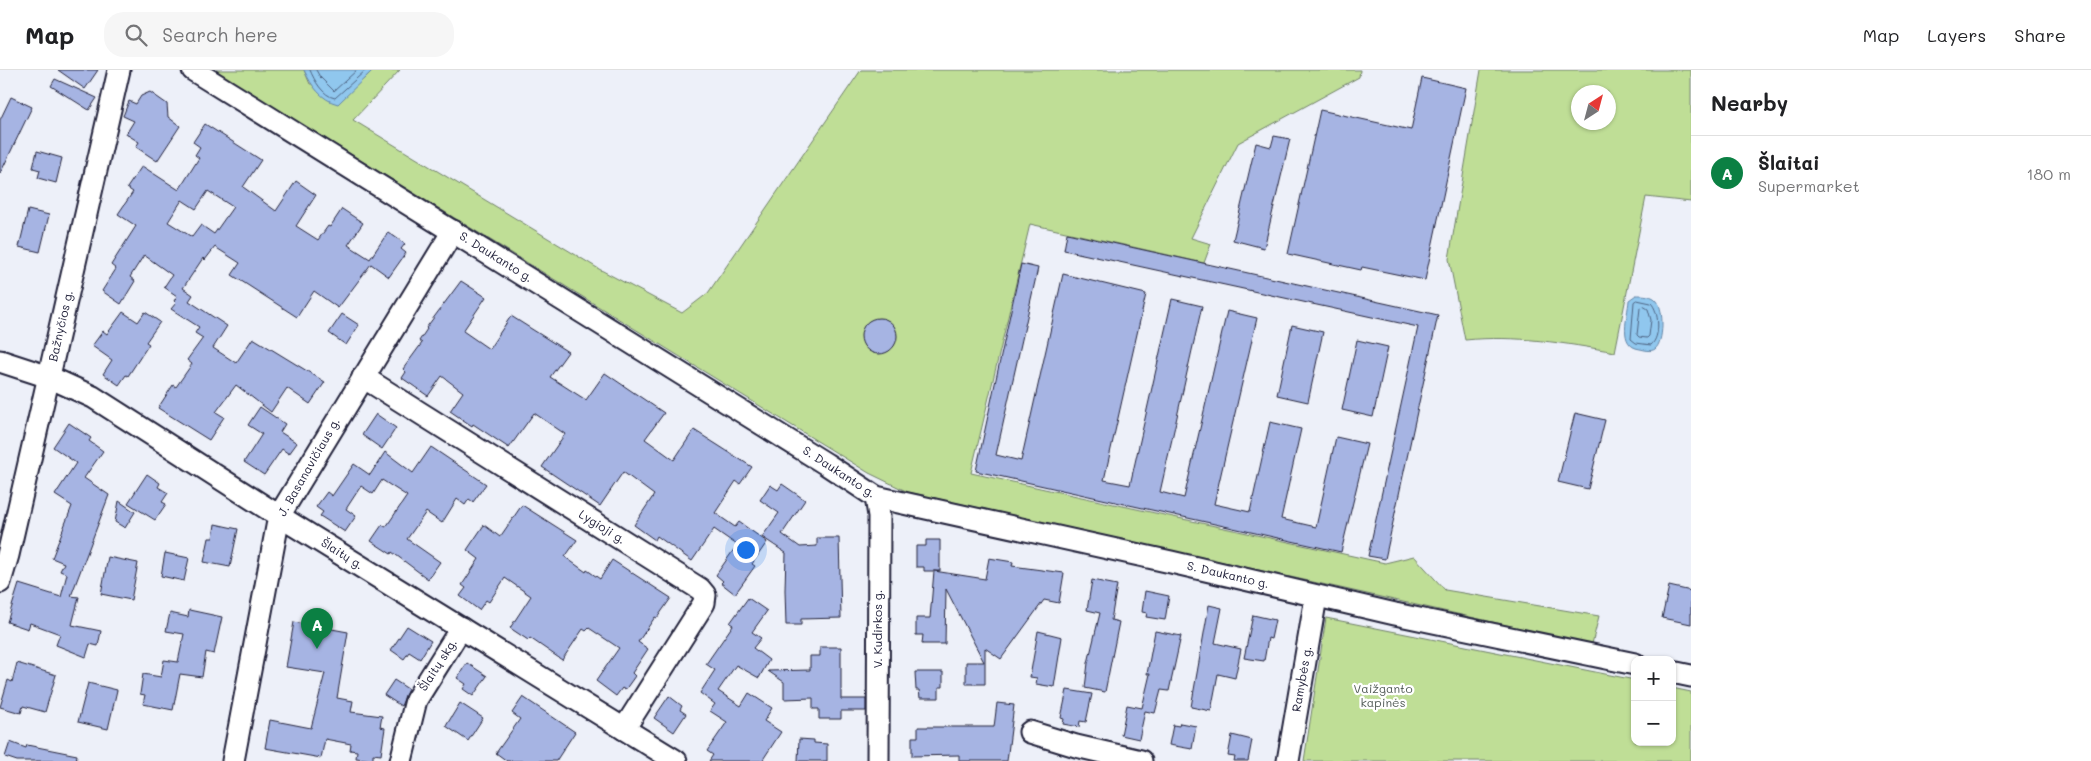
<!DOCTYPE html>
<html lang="en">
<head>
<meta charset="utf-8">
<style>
  body { margin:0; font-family:Mali,sans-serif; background:#f6f6f6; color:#202124 }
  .controls { position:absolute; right:15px; bottom:15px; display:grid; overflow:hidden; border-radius:10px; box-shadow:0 1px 4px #0004 }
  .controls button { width:45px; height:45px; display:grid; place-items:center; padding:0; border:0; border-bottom:1px solid #e0e0e0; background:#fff; color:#202124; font:25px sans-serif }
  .compass { position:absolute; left:1571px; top:15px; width:45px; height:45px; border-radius:50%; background:#fff; box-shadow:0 1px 4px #0004; rotate:36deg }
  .you { position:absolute; left:745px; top:479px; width:18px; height:18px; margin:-12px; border:4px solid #fff; border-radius:50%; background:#1a73e8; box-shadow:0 0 0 8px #1a73e833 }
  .badge { display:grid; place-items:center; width:32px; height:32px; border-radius:50%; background:#0b8043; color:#fff; font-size:16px; font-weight:700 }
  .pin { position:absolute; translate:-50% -41px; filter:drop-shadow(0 1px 2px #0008) }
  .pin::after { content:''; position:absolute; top:26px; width:18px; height:15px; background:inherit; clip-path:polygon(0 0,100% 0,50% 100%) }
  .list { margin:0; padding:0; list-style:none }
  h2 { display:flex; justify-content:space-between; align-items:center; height:65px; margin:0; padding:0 20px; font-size:21px }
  h2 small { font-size:16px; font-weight:400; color:#757577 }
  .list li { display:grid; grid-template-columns:32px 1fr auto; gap:15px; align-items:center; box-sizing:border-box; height:75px; padding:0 20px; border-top:1px solid #e0e0e0 }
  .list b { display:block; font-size:19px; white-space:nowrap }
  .list p { margin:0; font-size:16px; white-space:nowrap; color:#757577 }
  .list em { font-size:16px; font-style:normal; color:#757577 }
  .icon { flex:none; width:28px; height:28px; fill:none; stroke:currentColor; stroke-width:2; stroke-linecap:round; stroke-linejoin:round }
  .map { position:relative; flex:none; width:1691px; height:691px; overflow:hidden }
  header { display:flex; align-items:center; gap:30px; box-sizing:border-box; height:70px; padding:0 25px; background:#fff; border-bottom:1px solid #e0e0e0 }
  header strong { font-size:24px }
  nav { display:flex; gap:28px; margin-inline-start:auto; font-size:18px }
  .search { width:350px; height:45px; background:#f6f6f6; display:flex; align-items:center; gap:12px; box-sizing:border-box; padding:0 18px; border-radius:20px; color:#757577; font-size:19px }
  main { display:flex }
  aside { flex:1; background:#fff }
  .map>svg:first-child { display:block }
  .green { fill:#bfde96; stroke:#708068; fill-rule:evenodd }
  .water { fill:#90c7ee; stroke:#6485a6 }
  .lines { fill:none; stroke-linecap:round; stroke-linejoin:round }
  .shore { stroke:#4e6483; stroke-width:1 }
  .building { fill:#a6b4e3; stroke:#22223b; fill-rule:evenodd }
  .minor-casing { stroke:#22223b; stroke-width:25 }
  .minor { stroke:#fff; stroke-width:21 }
  .labels { text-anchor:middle; stroke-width:4.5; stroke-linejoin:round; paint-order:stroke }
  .street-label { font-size:12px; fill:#22223b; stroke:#fff }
  .park-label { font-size:12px; fill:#515a56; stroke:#fff }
</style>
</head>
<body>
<header>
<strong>Map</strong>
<div class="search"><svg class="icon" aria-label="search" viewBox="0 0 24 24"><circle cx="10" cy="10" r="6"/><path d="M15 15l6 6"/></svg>Search here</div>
<nav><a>Map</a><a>Layers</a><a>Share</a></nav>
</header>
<main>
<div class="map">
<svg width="1691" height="691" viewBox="0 0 1691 691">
  <rect width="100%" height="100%" fill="#edf0f9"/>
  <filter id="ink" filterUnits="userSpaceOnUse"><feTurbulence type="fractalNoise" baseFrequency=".02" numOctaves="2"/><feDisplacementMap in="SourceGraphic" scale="10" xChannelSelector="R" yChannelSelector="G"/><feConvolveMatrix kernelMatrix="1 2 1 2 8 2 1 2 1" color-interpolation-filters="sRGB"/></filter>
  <g filter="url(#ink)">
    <!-- green -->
    <g class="green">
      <polygon points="214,0 304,0 310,14 364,9 373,0 400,0 353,50 599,199 682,243 708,223 861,0 1360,0 1359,7 1238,73 1191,168 1211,174 1204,193 1030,154 971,403 1385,493 1414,486 1445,520 1599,546 1592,574 908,422 869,403"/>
      <path d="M 1481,0 L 1691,0 L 1691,132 L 1646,127 L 1615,282 C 1565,273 1516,265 1465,270 L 1449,189 ZM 1578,22 L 1608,22 L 1608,52 L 1578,52 Z"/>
      <polygon points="1326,548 1635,610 1635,672 1672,672 1672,618 1691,622 1691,691 1304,691"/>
    </g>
    <!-- water -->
    <g class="water">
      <path d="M 304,0 L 373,0 L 338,34 C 321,30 311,15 304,0 Z"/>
      <path d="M 1636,225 C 1643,225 1653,225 1657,231 C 1664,240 1664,272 1655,279 C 1651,282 1645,280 1640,279 C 1617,276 1628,246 1629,230 Z"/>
    </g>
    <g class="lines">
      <!-- shore -->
      <g class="shore">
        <path d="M 310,0 C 314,10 323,26 335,28 L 366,0"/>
        <polyline points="316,0 320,7 334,21 357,0"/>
        <path d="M 1637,230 L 1651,233 C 1659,241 1661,267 1651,275 L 1636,273 L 1631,269 L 1634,232 Z"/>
        <polygon points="1643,236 1648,239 1651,250 1649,266 1647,268 1639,267 1637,265 1640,238"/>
      </g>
    </g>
    <!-- building -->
    <g class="building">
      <polygon points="58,0 98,0 85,19"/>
      <polygon points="1422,8 1466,18 1425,210 1362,197 1361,200 1288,184 1320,40 1411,60"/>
      <polygon points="55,9 97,28 89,40 51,16"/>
      <polygon points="150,22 167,34 168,47 180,56 157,91 136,77 139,72 126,64 134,51 123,46 129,31 136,34 141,26"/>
      <polygon points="11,27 32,37 0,104 0,50"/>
      <path d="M 205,54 L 261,90 L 243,117 L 276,141 L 296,111 L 316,125 L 296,156 L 318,170 L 328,156 L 330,157 L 342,139 L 363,153 L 348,175 L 370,189 L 388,162 L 405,174 L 401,179 L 406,183 L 389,207 L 371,194 L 338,238 L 314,221 L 297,247 L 232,205 L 240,193 L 215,177 L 205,190 L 203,188 L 183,218 L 193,225 L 189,231 L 227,256 L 213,278 L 236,293 L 253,268 L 325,312 L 310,334 L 287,318 L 271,342 L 236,315 L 216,342 L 224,347 L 209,370 L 158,338 L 173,315 L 176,317 L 192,294 L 187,290 L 203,268 L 195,263 L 199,257 L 171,239 L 176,233 L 174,231 L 177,226 L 164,217 L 172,205 L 144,185 L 130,207 L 135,211 L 121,234 L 102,221 L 116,199 L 111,195 L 136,156 L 118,144 L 133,122 L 127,118 L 142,96 L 179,120 L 199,88 L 195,85 L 200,77 L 193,72 ZM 208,121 L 233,137 L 214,164 L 201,155 L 192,167 L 168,152 L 182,130 L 196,139 Z"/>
      <polygon points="1274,66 1290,69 1264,178 1233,170 1256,73 1271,77"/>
      <polygon points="37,81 62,88 56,113 38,108 40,100 33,98"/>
      <polygon points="28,140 49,145 40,182 19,177"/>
      <polygon points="1067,163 1438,245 1385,489 1368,486 1418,257 1064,180"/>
      <polygon points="1021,194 1038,198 996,385 1021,391 1063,204 1146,224 1104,410 1130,415 1172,229 1202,236 1160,422 1184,428 1227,241 1257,248 1214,434 1250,442 1270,352 1301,359 1281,449 1316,457 1336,367 1367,374 1341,482 976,401"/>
      <polygon points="461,211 486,227 463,261 489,279 511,246 568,282 550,307 586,330 605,303 664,343 645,369 674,390 694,360 752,397 740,414 736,411 715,443 735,457 739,452 767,472 752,494 755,496 735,524 721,513 723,511 716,505 737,475 714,459 692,491 657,466 655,470 634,455 654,425 623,402 600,436 542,397 565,364 534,343 509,378 473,354 472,356 450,341 463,322 442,306 428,326 402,308 406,302 403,299 422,273 419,271 427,259 426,258"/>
      <polygon points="123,242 138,252 145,242 160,252 146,272 149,274 128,306 126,305 119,315 103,304 112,290 92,276 103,261 107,264"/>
      <polygon points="342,244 359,255 346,275 329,263"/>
      <circle cx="879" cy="266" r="18"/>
      <polygon points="1292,255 1323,262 1308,332 1277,325"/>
      <polygon points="1357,270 1388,277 1373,347 1342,340"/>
      <polygon points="260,337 285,354 280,362 297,373 289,384 282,379 264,405 244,392 262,364 248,355"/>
      <polygon points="1575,343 1605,350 1588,419 1558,412"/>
      <polygon points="376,344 396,358 382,379 362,365"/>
      <polygon points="69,353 91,368 89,371 103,381 84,408 109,425 71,526 79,527 72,555 101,561 98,576 90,574 86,587 56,575 60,564 30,553 28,559 7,552 19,514 61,527 67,504 60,501 64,493 52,488 72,436 55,425 76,393 53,377"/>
      <polygon points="431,377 486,414 473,432 469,429 465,435 457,429 442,453 426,442 407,469 440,492 428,509 392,482 391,484 371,471 382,455 386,457 407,426 382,410 373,424 361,416 346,439 356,446 345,462 320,446 323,442 316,437 327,422 332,426 354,394 370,405 385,382 413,403"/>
      <polygon points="147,404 160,413 158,417 168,423 162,432 166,434 155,450 128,433"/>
      <polygon points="782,414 805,430 782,464 800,477 817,476 817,468 839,468 841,548 801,549 801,555 786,555 785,520 786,483 762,467 779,443 760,430 770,415 778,420"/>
      <polygon points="119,431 135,442 125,458 115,452"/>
      <polygon points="522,435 577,470 565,487 586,502 587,500 600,509 612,490 671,528 657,548 655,547 638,572 648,579 632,603 635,606 625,620 622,618 616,626 596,611 619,578 589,558 586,561 583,559 562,590 530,568 528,570 510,558 531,526 505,508 489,532 486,530 479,540 460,526 466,518 462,515 479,489 467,480 484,455 500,467"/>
      <polygon points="215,454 238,459 230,497 204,492 209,468 213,468"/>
      <polygon points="926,470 940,470 940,501 924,501 924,497 916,497 916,476 926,476"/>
      <polygon points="165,483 189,488 184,511 161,506"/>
      <polygon points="108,487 138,493 131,530 101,524"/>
      <polygon points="989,488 1013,492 1012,496 1064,503 1059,533 1044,530 1001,589 985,578 985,614 966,614 966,592 984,592 946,519 945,574 922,574 923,565 916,565 916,548 930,548 934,501 985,509"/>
      <polygon points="1092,510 1117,515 1111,550 1119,552 1105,622 1085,618 1088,593 1100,543 1087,540"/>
      <polygon points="1669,516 1691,521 1691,554 1662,548"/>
      <polygon points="1145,521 1169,526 1165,550 1146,547 1147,543 1142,542"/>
      <polygon points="748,528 767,541 752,562 761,568 753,578 769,590 759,608 736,595 718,621 741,636 749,623 772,638 764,651 781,662 762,691 709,691 713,685 707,681 727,652 710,641 715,634 700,623 715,600 706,594 733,555 730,553"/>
      <polygon points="1209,535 1222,538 1215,573 1241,579 1235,608 1218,604 1211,641 1191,637"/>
      <polygon points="189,540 222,547 214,584 206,582 202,607 180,604 173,640 143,634 145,625 140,624 143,604 161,607 164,590 178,592 184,564 166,561 170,543 188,547"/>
      <polygon points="1253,545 1275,550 1271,569 1268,568 1264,591 1244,588"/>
      <polygon points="294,552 348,562 337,628 353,631 351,642 382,646 380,657 385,658 381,685 373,684 373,690 356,688 357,681 350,680 351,674 325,669 321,688 265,678 270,650 311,658 325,603 286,597"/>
      <polygon points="407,556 431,571 420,589 409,582 404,589 391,580"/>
      <polygon points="1038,561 1062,567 1054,617 1036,614 1037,608 1030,607"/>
      <polygon points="1155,561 1181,566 1169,621 1161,620 1155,643 1145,641 1139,669 1121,665 1127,635 1142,638 1150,604 1147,604"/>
      <polygon points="820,577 841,577 841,629 866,629 866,641 841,641 841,649 819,649 819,639 813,639 813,628 784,629 784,612 768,601 810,600 810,586 820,586"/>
      <polygon points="17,593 56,605 45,642 23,636 21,643 0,637 8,610 12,612"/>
      <polygon points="467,593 487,606 473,626 463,619 466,614 457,608"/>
      <polygon points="915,602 943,602 943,617 939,617 939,628 920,628 919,620 916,620"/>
      <polygon points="394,610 408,619 401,636 384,625"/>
      <polygon points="88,613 117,620 108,659 78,652"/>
      <polygon points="1067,620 1092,624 1086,652 1080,651 1079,657 1063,654 1064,649 1061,648"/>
      <polygon points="669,626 682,636 680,640 686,644 674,662 654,648"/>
      <polygon points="523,627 575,662 556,691 507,691 496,683 520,649 512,643"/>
      <polygon points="460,633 483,648 468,671 446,656"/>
      <polygon points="997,633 1014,635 1007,691 959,691 959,685 912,686 912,667 918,667 918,657 994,657"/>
      <polygon points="1180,653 1196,656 1192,679 1169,675 1173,655 1179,656"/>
      <polygon points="1232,665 1252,670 1248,691 1234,691 1235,687 1228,686"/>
      <polygon points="799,669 814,670 814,673 827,674 827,691 798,691"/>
      <polygon points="10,672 26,678 27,675 77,685 76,691 17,691 5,687"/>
    </g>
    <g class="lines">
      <!-- minor casing -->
      <g class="minor-casing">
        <g id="minor">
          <polyline points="193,0 826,394 876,427 1171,492 1395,544 1635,594"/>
          <polyline points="0,291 49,307 93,327 279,446 676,691"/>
          <polyline points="363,307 700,519 705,525 704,533 624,659"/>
          <polyline points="876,427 879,446 878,691"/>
          <polyline points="0,512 8,485 119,0"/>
          <polyline points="1672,602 1691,606"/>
          <polyline points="1030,662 1076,676 1141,691"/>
          <polyline points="233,691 279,446 453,161"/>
          <polyline points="401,691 416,630 461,558"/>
          <polyline points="1288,691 1316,527"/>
        </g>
      </g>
      <!-- minor -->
      <use href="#minor" class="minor"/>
    </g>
  </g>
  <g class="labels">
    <!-- street labels -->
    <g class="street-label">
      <text transform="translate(496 187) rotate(32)" y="4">S. Daukanto g.</text>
      <text transform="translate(61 256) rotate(-77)" y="4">Bažnyčios g.</text>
      <text transform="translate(309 397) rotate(-60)" y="4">J. Basanavičiaus g.</text>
      <text transform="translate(839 402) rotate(33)" y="4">S. Daukanto g.</text>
      <text transform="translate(602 457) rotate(32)" y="4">Lygioji g.</text>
      <text transform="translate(342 484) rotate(32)" y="4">Šlaitų g.</text>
      <text transform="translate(1228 505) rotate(13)" y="4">S. Daukanto g.</text>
      <text transform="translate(878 559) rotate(-90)" y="4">V. Kudirkos g.</text>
      <text transform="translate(438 595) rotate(-57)" y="4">Šlaitų skg.</text>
      <text transform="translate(1302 609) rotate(-80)" y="4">Ramybės g.</text>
    </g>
    <!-- park labels -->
    <g class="park-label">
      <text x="1383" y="623">Vaižganto<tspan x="1383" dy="14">kapinės</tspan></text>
    </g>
  </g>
</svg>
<div class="controls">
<button>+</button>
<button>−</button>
</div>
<svg class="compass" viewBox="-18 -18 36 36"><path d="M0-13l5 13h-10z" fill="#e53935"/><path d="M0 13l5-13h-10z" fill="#757577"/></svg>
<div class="you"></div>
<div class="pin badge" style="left:317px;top:579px">A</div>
</div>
<aside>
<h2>Nearby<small></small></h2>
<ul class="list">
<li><span class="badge">A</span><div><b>Šlaitai</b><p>Supermarket</p></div><em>180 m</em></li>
</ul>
</aside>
</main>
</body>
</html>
